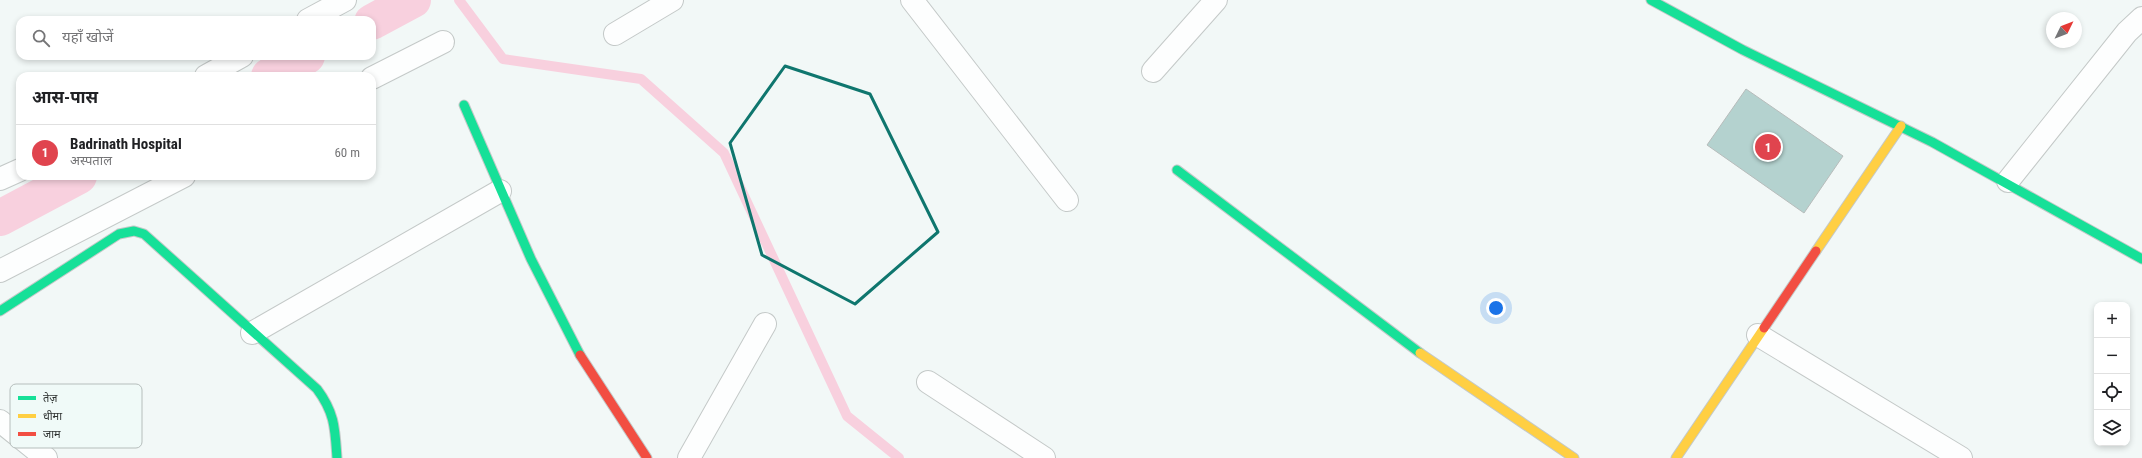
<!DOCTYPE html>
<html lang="hi">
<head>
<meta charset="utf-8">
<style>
  body { margin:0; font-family:"Roboto Condensed","Noto Sans Devanagari",sans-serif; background:#f6f6f6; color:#202124 }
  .controls { position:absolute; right:12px; bottom:12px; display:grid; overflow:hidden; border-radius:8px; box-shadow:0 2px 6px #0003 }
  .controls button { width:36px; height:36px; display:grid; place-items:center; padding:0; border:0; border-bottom:1px solid #e0e0e0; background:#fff; color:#202124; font:20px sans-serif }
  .compass { position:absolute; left:2046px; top:12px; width:36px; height:36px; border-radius:50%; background:#fff; box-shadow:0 2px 6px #0003; rotate:47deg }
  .you { position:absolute; left:1496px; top:308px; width:14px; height:14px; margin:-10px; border:3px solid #fff; border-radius:50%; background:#1a73e8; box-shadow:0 0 0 6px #1a73e833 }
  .badge { display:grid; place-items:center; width:26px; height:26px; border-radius:50%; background:#2563eb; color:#fff; font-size:13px; font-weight:700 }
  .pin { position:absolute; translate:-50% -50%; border:2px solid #fff; box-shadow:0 1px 4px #0006 }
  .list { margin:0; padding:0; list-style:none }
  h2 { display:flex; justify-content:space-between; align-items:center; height:52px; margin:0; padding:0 16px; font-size:17px }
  h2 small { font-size:13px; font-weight:400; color:#757577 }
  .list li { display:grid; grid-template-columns:26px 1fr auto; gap:12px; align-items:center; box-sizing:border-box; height:56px; padding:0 16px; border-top:1px solid #e0e0e0 }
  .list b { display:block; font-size:15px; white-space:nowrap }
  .list p { margin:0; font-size:13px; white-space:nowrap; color:#757577 }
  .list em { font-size:13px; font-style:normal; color:#757577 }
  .icon { flex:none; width:22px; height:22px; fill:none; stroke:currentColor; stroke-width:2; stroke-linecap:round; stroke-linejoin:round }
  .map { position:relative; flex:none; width:2142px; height:458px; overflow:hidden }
  .search { position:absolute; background:#fff; box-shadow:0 2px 6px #0003; left:16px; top:16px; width:360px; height:44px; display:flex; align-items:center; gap:10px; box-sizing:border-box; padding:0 14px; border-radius:12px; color:#757577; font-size:15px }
  .panel { position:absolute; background:#fff; box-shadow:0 2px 6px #0003; left:16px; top:72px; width:360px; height:108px; border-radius:12px }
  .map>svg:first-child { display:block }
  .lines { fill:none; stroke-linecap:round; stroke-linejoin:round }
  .stream { stroke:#f8d0de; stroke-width:10 }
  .canal { stroke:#f8d0de; stroke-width:36 }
  .building { fill:#b4d2cf; stroke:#b7bcbb }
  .street-casing { stroke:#c4c9c8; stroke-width:24 }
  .fast-casing { stroke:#c4c9c8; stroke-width:11 }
  .slow-casing { stroke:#c4c9c8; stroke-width:11 }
  .jam-casing { stroke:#c4c9c8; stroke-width:11 }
  .street { stroke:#fdfefe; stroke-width:22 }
  .fast { stroke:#16e098; stroke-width:9 }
  .slow { stroke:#ffcf43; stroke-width:9 }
  .jam { stroke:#f24e42; stroke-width:9 }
  .marked { fill:none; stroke:#0f766e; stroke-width:3; stroke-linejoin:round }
  .key { fill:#f0faf8; stroke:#b6bebc; stroke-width:1 }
  .key-label { font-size:11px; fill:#2e3231 }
</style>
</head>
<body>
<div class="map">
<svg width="2142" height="458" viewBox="0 0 2142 458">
  <rect width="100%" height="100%" fill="#f2f8f7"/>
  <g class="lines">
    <!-- stream -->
    <polyline class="stream" points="459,0 503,59 641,79 724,153 847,416 899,458"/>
    <!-- canal -->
    <g class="canal">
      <polyline points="372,22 413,0"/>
      <polyline points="269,76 307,56"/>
      <polyline points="0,218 79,176"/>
    </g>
  </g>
  <!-- building -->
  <polygon class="building" points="1746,89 1843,156 1804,213 1707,145"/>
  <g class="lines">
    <!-- street casing -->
    <g class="street-casing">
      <g id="street">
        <polyline points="912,0 1067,200"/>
        <polyline points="308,20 345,0"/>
        <polyline points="615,34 672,0"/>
        <polyline points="1153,71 1216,0"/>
        <polyline points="206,76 242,56"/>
        <polyline points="372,78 443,42"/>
        <polyline points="0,179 20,170"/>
        <polyline points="2008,181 2127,32 2142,18"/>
        <polyline points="0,271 184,176"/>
        <polyline points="252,333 500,191"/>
        <polyline points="1758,335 1961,458"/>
        <polyline points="928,382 1044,458"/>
        <polyline points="0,421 46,458"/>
        <polyline points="689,458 765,324"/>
      </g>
    </g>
    <!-- fast casing -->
    <g class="fast-casing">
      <g id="fast">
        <polyline points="1651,0 1743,50 1932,142 2142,259"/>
        <polyline points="464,105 531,259 580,355"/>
        <polyline points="1177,170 1420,353"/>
        <path d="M 0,311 L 119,234 L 134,231 L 144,234 L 317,389 C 335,413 335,429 337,458"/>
      </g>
    </g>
    <!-- slow casing -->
    <g class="slow-casing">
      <g id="slow">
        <polyline points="1816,251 1901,126"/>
        <polyline points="1420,353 1574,458"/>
        <polyline points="1676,458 1764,328"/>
      </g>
    </g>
    <!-- jam casing -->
    <g class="jam-casing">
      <g id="jam">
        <polyline points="1764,328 1816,251"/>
        <polyline points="580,355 647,458"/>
      </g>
    </g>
    <!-- street -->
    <use href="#street" class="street"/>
    <!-- fast -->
    <use href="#fast" class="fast"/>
    <!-- slow -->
    <use href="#slow" class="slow"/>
    <!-- jam -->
    <use href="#jam" class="jam"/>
  </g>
  <!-- marked area -->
  <path class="marked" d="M 785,66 L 870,94 L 938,232 L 855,304 L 762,255 L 730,143 Z"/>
  <!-- legend -->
  <rect x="10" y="384" width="132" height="64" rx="6" class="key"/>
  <rect x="18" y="396" width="18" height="4" fill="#16e098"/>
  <rect x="18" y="414" width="18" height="4" fill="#ffcf43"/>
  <rect x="18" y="432" width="18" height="4" fill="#f24e42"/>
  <g class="key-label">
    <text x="43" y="402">तेज़</text>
    <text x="43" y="420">धीमा</text>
    <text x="43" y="438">जाम</text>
  </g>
</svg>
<div class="controls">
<button>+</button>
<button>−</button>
<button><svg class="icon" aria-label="locate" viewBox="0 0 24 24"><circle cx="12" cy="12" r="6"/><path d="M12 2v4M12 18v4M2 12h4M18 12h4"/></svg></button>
<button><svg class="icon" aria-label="layers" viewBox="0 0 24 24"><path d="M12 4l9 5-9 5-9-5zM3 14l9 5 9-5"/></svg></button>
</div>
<svg class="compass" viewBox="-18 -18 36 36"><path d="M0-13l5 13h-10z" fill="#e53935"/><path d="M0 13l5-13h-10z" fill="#757577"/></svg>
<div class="you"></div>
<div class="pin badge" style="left:1768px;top:147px;background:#e0444e">1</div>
<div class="search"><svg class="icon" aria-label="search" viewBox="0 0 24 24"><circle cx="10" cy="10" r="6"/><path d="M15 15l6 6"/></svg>यहाँ खोजें</div>
<section class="panel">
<h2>आस-पास<small></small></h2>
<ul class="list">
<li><span class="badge" style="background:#e0444e">1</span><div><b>Badrinath Hospital</b><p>अस्पताल</p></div><em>60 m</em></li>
</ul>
</section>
</div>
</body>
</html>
